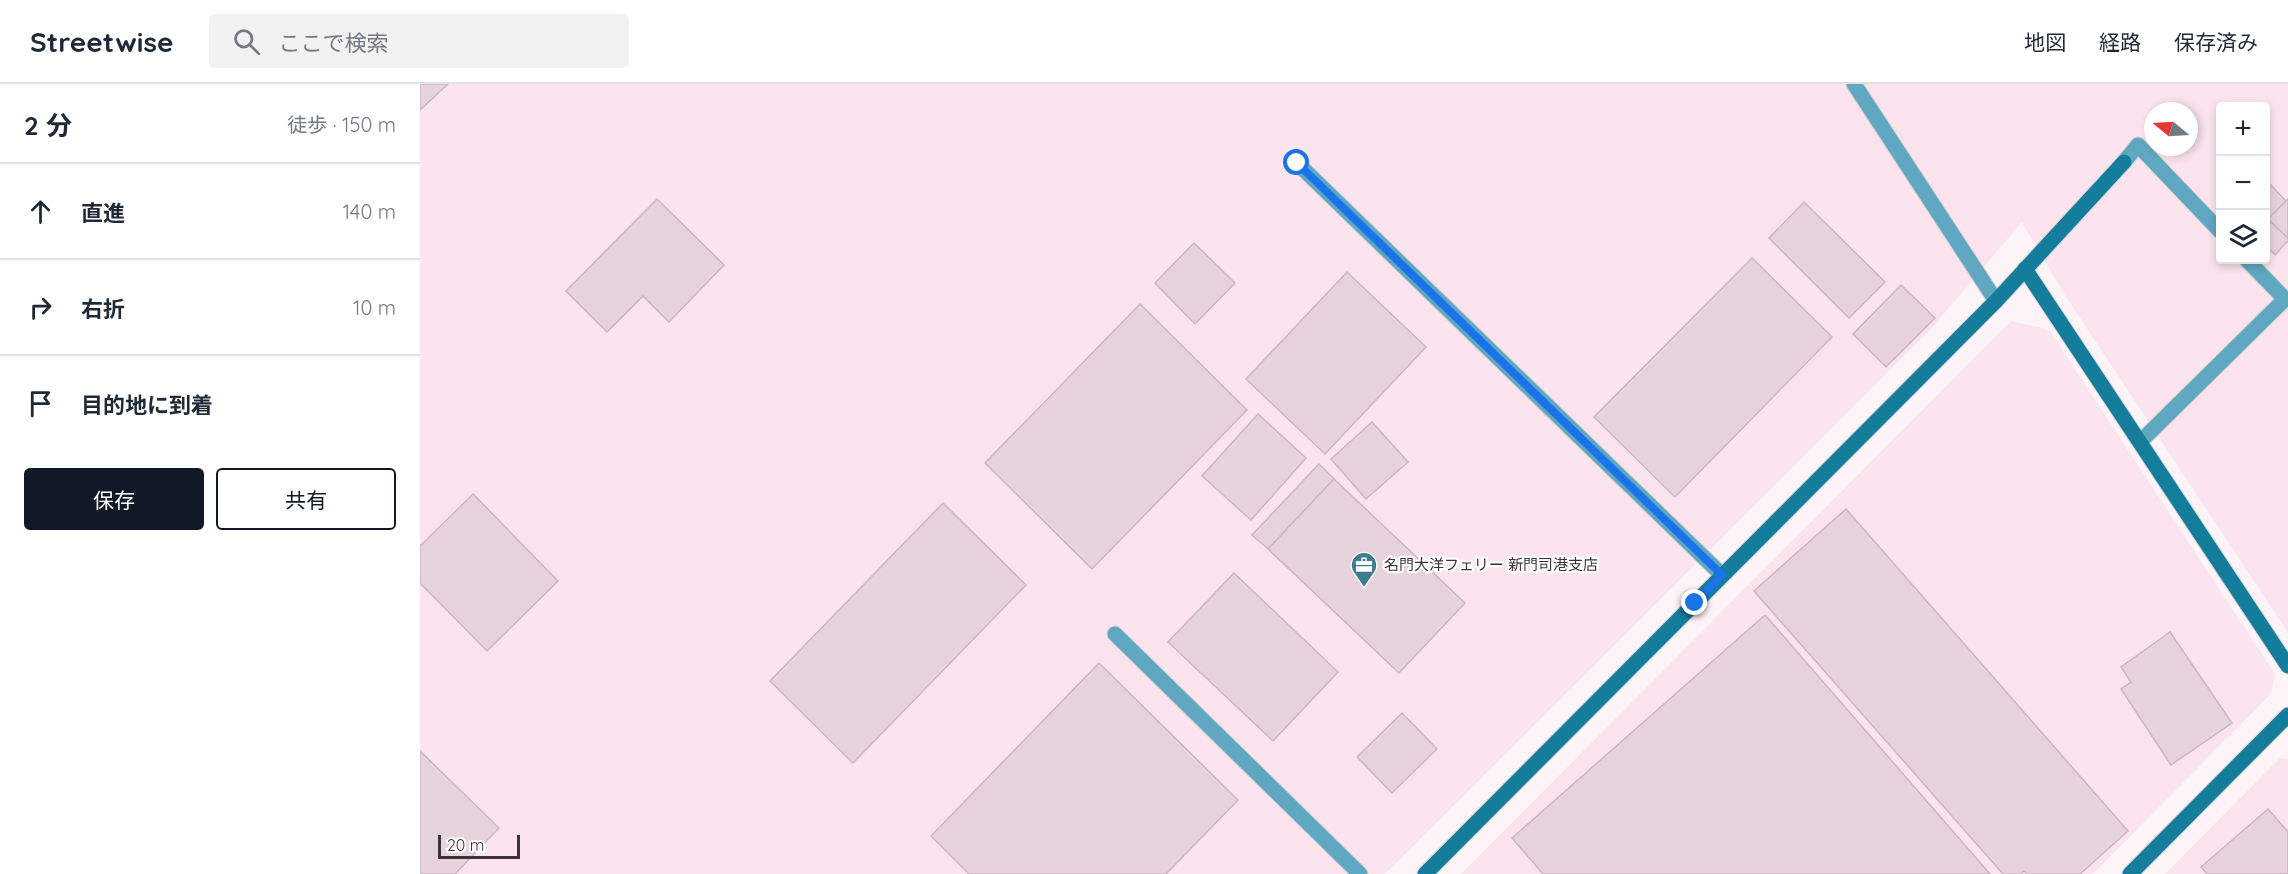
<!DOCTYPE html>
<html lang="ja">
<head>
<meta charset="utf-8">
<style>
  body { margin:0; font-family:Quicksand,"Noto Sans JP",sans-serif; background:#f2f2f3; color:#1f2937 }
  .controls { position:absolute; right:18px; top:18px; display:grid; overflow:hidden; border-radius:6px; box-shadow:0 3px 9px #0003 }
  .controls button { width:54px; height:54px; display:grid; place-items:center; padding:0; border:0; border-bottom:2px solid #e0e1e3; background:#fff; color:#1f2937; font:30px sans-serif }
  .compass { position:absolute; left:1724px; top:18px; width:54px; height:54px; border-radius:50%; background:#fff; box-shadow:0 3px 9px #0003; rotate:288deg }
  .scale { position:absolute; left:18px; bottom:15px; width:82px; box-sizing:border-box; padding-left:6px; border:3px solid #3b3336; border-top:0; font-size:16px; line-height:21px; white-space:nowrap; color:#3b3336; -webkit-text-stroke:4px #fff; paint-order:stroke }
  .stop { position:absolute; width:18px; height:18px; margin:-14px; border:4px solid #1a73e8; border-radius:50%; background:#fff }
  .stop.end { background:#1a73e8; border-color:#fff; box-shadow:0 2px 6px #0008 }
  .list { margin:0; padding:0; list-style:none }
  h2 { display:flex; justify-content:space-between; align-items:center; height:78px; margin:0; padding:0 24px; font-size:26px }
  h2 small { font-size:20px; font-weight:400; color:#747a83 }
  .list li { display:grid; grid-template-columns:39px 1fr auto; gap:18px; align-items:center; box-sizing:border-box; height:96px; padding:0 24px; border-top:2px solid #e0e1e3 }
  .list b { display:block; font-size:22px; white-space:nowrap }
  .list em { font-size:20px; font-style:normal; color:#747a83 }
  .actions { display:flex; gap:12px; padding:18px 24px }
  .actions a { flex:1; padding:14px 0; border:2px solid #111827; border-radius:6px; text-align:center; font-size:21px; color:#111827 }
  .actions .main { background:#111827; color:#fff }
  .icon { flex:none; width:33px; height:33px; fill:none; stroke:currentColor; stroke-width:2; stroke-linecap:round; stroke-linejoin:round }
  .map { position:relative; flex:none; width:1868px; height:790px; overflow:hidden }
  header { display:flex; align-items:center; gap:36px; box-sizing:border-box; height:84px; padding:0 30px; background:#fff; border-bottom:2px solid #e0e1e3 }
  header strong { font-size:28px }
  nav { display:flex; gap:33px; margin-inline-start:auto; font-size:21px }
  .search { width:420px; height:54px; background:#f2f2f3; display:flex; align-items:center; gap:15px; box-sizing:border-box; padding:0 21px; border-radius:6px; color:#747a83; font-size:22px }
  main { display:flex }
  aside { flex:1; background:#fff }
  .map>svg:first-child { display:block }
  .built { fill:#fbe4ee; fill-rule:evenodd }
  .building { fill:#e7d3db; stroke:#cbb7c0; stroke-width:1.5 }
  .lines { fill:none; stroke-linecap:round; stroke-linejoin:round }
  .lane-casing { stroke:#dad1d5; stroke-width:17 }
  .street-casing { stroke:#dad1d5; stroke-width:17 }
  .secondary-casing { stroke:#dad1d5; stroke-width:17 }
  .lane { stroke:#60a8c1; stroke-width:15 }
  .street { stroke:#60a8c1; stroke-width:15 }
  .secondary { stroke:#137d9b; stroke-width:15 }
  .route { stroke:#1a73e8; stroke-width:8 }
  .labels { text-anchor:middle; stroke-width:4.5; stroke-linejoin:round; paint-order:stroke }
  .poi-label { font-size:15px; fill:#3b3336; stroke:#fff; text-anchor:start }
</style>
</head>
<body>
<header>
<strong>Streetwise</strong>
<div class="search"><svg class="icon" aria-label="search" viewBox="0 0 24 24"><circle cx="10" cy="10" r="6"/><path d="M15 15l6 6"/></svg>ここで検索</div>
<nav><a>地図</a><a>経路</a><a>保存済み</a></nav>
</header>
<main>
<aside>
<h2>2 分<small>徒歩 · 150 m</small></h2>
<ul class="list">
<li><svg class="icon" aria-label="ahead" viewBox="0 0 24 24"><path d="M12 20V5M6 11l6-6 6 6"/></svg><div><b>直進</b></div><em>140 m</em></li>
<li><svg class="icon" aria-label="right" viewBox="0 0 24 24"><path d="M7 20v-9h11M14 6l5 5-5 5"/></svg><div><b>右折</b></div><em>10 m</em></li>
<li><svg class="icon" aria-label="arrive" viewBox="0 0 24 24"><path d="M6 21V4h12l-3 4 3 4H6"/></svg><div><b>目的地に到着</b></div></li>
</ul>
<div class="actions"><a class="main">保存</a><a>共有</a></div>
</aside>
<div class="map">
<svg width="1868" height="790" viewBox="0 0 1868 790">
  <rect width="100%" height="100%" fill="#fdf4f8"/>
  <!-- built -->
  <g class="built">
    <path d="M 0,0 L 1868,0 L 1868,549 L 1643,208 L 1602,138 L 1510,246 L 965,790 L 0,790 ZM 1800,22 L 1846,22 L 1846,176 L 1800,176 ZM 1733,27 L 1769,27 L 1769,63 L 1733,63 Z"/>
    <polygon points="1591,237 1623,244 1631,249 1855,590 1851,610 1673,790 1041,790"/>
    <polygon points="1860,674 1868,675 1868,790 1745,790"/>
  </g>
  <!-- building -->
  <g class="building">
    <polygon points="0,0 28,0 0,26"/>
    <polygon points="1846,96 1866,117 1848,135 1868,154 1868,157 1855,171 1846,161"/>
    <polygon points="237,115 304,181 249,238 223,212 187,248 146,207"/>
    <polygon points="1868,115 1868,154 1848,135"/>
    <polygon points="1384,118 1465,198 1429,234 1349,154"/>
    <polygon points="774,159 815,199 775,240 735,199"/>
    <polygon points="1332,174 1412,253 1255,413 1174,333"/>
    <polygon points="927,188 1006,263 905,370 826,295"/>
    <polygon points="1481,201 1515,234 1466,283 1433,250"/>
    <polygon points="720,220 827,326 672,485 565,379"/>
    <polygon points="838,330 886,374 831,436 782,392"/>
    <polygon points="952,338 988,378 946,415 911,375"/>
    <polygon points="899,380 914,395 848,465 832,451"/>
    <polygon points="914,395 1045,519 979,589 848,465"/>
    <polygon points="53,410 138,497 67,567 0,499 0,462"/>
    <polygon points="523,419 606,501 433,679 350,597"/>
    <polygon points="1426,425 1708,747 1660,790 1607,790 1604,787 1601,790 1583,790 1334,507"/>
    <polygon points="814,489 918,588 853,657 748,558"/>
    <polygon points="1345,531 1570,790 1123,790 1092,754"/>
    <polygon points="1750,548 1812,639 1751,681 1701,605 1711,598 1701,583"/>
    <polygon points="679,579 818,716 746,790 549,790 511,752"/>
    <polygon points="982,629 1017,665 972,709 937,673"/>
    <polygon points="0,667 79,744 35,790 0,790"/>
    <polygon points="1848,725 1868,748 1868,790 1787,790 1781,783"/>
  </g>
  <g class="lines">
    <!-- lane casing -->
    <g class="lane-casing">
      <g id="lane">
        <polyline points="1434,0 1576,217"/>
        <polyline points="1704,78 1718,61 1800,147"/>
        <polyline points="877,79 1302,491"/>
        <polyline points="1720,358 1865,215 1827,176"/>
      </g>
    </g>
    <!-- street casing -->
    <g class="street-casing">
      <polyline id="street" points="695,550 940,790"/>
    </g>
    <!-- secondary casing -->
    <g class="secondary-casing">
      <g id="secondary">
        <polyline points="1605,185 1868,582"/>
        <polyline points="1005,790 1576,217 1704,78"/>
        <polyline points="1710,790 1868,631"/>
      </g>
    </g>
    <!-- lane -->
    <use href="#lane" class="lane"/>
    <!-- street -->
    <use href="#street" class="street"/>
    <!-- secondary -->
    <use href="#secondary" class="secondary"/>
  </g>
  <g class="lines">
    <!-- route -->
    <polyline class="route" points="877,79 1302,491 1275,519"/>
  </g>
  <!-- icons -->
  <defs>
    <g id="office-pin" transform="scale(1.35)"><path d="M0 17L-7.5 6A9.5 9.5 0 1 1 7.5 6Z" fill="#3c7b90" stroke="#fff"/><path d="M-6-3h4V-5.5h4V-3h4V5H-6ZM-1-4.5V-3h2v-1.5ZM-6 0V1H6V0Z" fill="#fff"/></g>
  </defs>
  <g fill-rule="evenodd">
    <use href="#office-pin" x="944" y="481"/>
  </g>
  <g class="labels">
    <!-- poi labels -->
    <g class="poi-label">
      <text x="964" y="486">名門大洋フェリー 新門司港支店</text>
    </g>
  </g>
</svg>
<div class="controls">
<button>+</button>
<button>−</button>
<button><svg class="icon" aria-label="layers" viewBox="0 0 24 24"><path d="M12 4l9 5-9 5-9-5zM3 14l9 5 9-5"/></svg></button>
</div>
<svg class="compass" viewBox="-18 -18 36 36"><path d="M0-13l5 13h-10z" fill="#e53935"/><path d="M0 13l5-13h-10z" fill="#747a83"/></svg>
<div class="scale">20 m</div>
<div class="stop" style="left:877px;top:79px"></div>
<div class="stop end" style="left:1275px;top:519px"></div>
</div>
</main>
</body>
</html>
